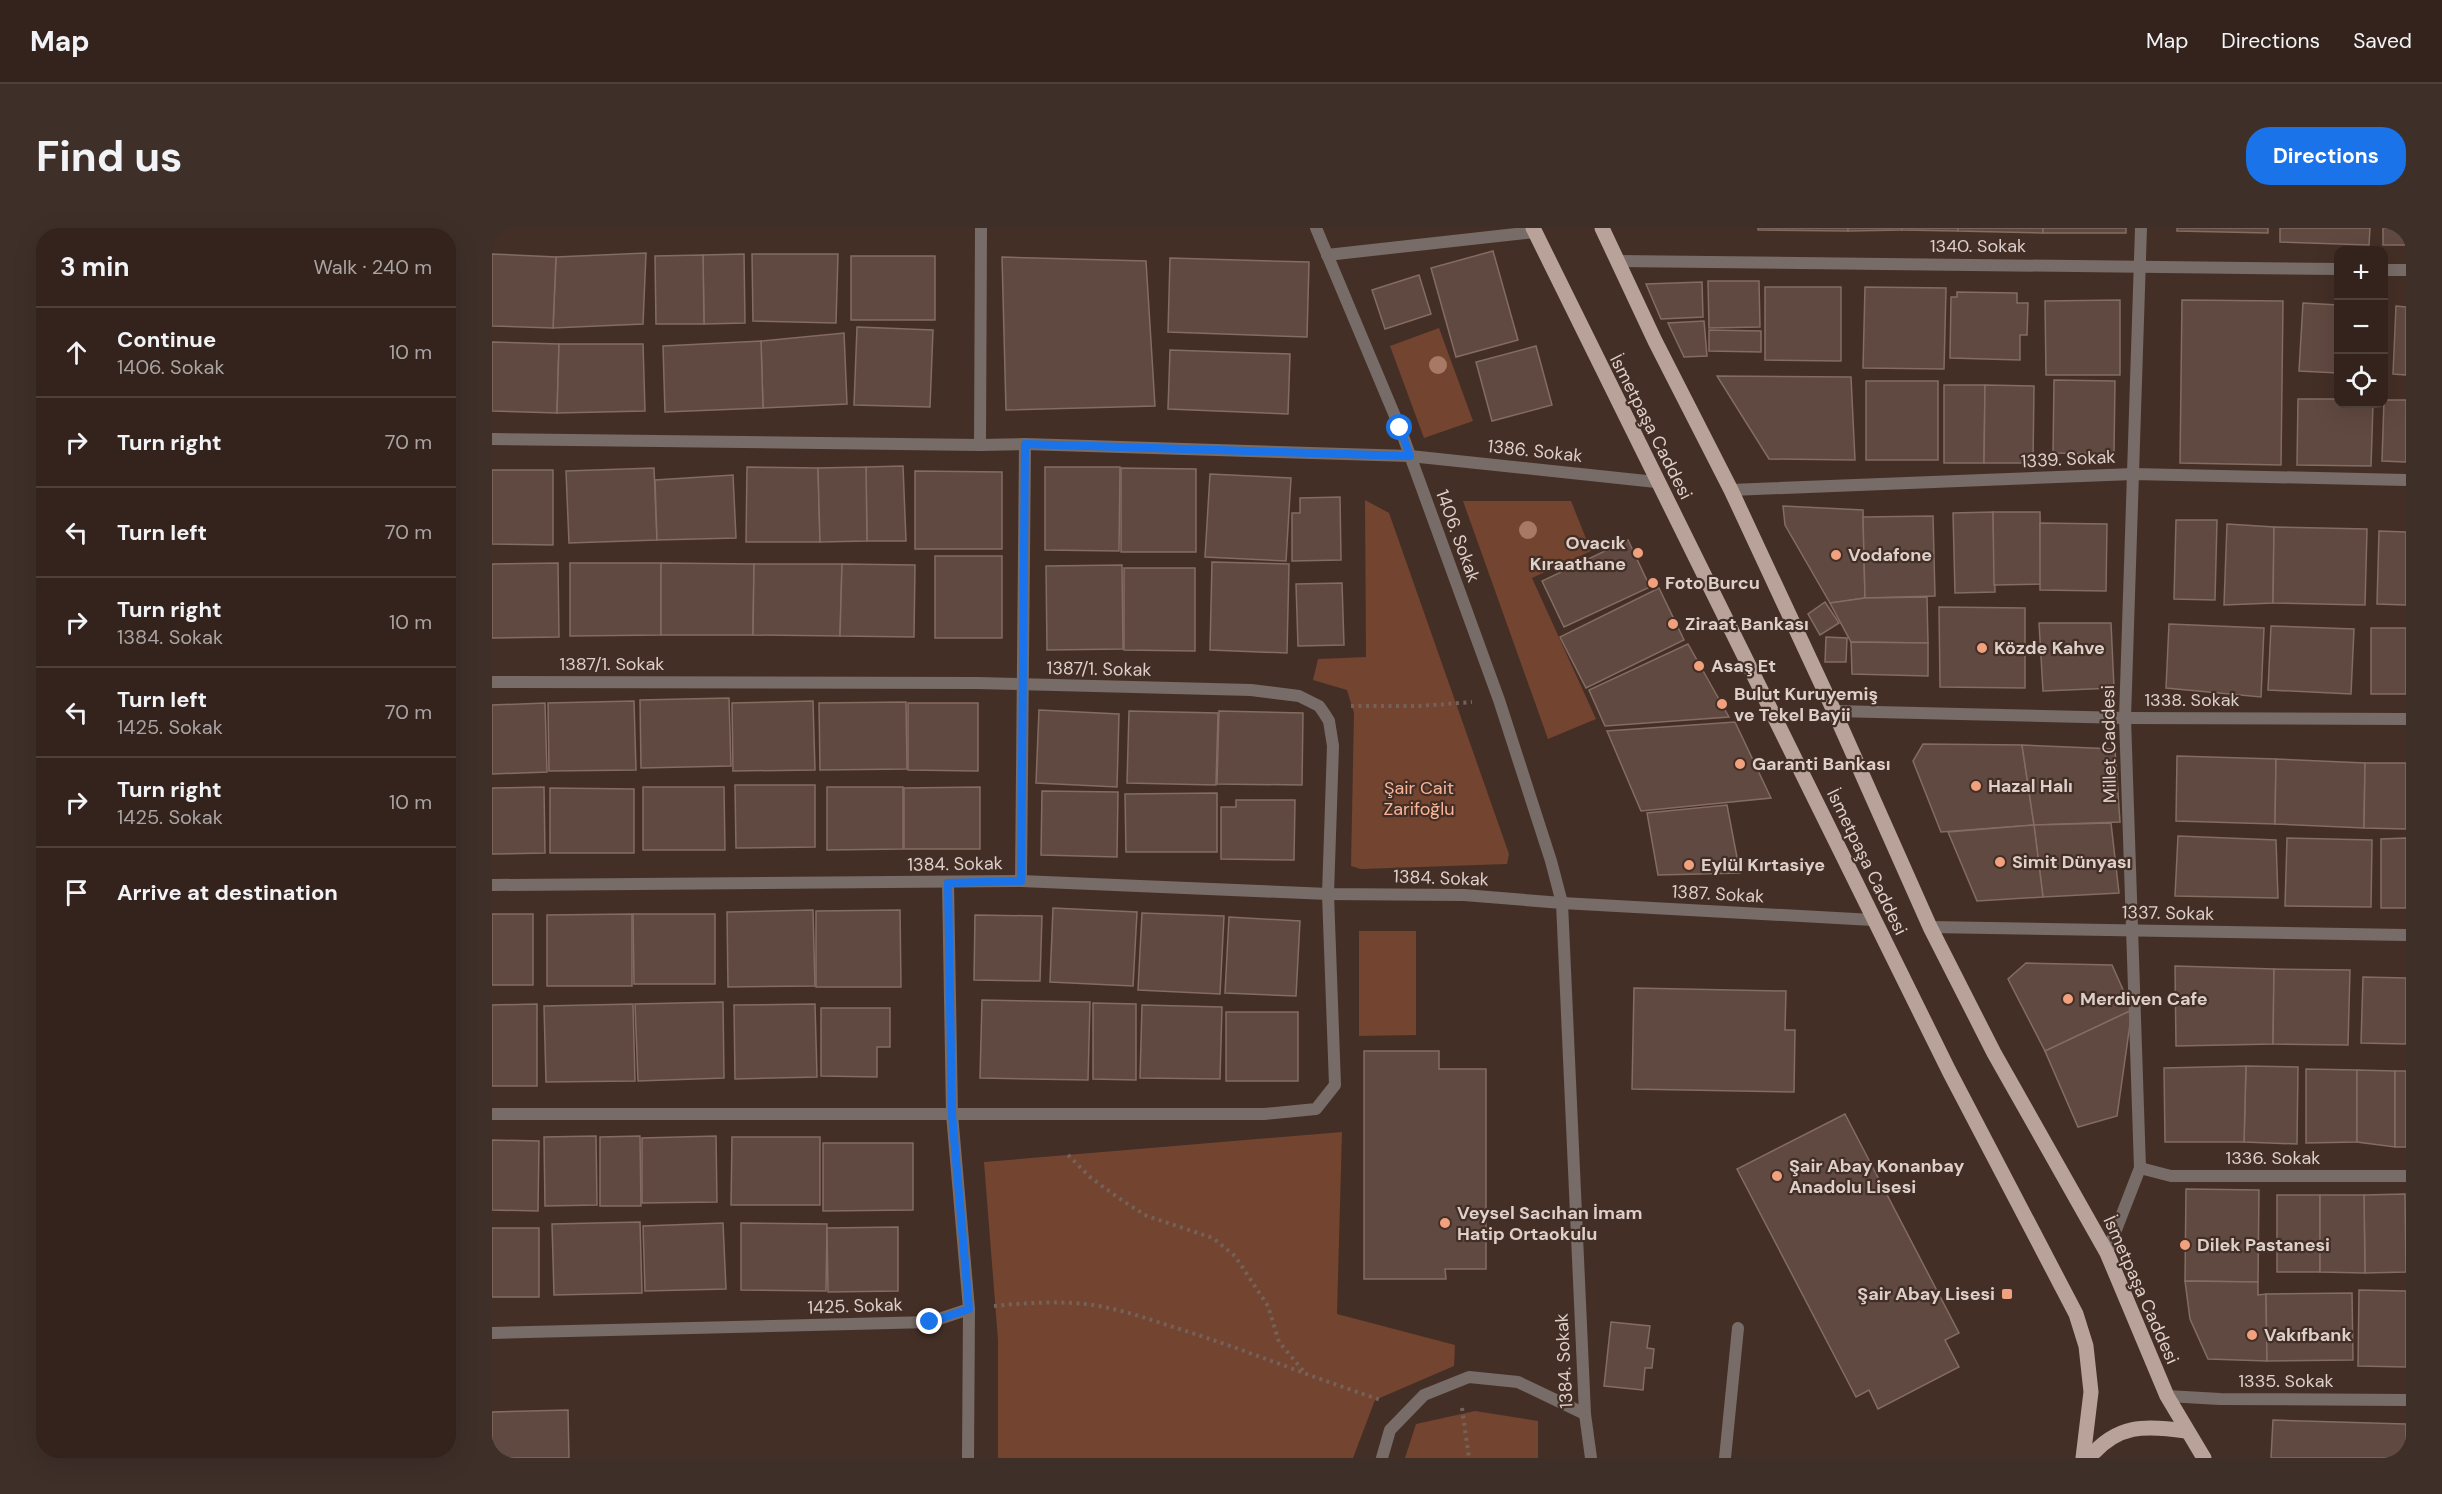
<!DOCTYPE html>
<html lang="en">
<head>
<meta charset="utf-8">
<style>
  body { margin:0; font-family:"DM Sans",sans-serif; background:#3e2f29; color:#f1f3f6 }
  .controls { position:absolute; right:18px; top:18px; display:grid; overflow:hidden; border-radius:12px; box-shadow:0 6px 24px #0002 }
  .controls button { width:54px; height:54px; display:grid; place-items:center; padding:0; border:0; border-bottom:2px solid #4e403b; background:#33231c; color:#f1f3f6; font:30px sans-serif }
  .stop { position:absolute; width:18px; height:18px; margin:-14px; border:4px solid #1a73e8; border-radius:50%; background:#fff }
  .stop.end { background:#1a73e8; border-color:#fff; box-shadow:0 2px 6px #0008 }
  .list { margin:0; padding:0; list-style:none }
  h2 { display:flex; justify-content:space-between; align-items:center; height:78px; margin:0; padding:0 24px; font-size:26px }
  h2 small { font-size:20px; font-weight:400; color:#a9a4a3 }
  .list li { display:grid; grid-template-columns:39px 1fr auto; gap:18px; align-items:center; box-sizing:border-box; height:90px; padding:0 24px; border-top:2px solid #4e403b }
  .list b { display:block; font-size:22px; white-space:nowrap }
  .list p { margin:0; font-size:20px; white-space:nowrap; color:#a9a4a3 }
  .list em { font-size:20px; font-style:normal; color:#a9a4a3 }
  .icon { flex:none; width:33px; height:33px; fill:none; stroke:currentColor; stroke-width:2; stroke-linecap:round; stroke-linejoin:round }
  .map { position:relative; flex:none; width:1914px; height:1230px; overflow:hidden; border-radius:24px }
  header { display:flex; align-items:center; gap:36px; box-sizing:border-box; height:84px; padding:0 30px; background:#33231c; border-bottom:2px solid #4e403b }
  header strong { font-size:28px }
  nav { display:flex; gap:33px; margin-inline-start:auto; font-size:21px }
  .intro { display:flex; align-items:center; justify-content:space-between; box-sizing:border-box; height:144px; padding:0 36px }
  h1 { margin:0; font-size:42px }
  .button { padding:15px 27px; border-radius:24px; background:#1a73e8; color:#fff; font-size:21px; font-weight:700 }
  main { display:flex; gap:36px; padding:0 36px }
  aside { flex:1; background:#33231c; border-radius:24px; box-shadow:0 6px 24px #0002 }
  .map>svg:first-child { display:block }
  .green { fill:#73442f }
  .building { fill:#604940; stroke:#846c62; stroke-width:1.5 }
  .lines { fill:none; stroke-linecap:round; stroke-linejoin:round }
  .path { stroke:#746159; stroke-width:4; stroke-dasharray:3 4.5; stroke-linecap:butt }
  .service { stroke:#776c67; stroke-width:12 }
  .minor { stroke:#776c67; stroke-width:12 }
  .tertiary { stroke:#776c67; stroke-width:12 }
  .primary { stroke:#b8a299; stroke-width:15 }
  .tree { fill:#a87965 }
  .route { stroke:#1a73e8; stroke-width:8 }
  .poi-dot { fill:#f2a17e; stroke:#442f26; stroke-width:2 }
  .labels { text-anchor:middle; stroke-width:4.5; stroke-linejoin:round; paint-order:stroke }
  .street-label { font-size:18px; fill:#ddcfca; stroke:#442f26 }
  .poi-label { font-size:18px; font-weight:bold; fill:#ddcfca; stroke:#442f26; text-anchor:start }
  .park-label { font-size:18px; fill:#f9b598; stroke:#442f26 }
</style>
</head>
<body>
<header>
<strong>Map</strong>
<nav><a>Map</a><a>Directions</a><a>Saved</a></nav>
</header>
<div class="intro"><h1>Find us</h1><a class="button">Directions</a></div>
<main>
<aside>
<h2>3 min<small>Walk · 240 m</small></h2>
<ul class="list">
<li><svg class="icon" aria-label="ahead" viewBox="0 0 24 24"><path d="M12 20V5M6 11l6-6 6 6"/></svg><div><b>Continue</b><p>1406. Sokak</p></div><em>10 m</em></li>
<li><svg class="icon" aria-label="right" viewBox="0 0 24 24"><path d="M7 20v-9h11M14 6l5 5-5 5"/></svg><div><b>Turn right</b></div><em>70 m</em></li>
<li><svg class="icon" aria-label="left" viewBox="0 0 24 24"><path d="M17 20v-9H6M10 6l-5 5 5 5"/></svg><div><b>Turn left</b></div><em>70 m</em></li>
<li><svg class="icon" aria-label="right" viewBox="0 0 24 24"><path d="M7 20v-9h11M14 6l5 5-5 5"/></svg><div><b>Turn right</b><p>1384. Sokak</p></div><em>10 m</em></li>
<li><svg class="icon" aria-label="left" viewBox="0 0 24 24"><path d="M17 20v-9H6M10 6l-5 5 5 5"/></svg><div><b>Turn left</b><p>1425. Sokak</p></div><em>70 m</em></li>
<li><svg class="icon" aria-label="right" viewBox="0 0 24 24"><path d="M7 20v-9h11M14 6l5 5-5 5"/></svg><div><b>Turn right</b><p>1425. Sokak</p></div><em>10 m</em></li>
<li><svg class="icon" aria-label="arrive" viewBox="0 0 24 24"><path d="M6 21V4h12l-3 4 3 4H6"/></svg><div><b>Arrive at destination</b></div></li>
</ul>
</aside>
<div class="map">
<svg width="1914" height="1230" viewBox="0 0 1914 1230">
  <rect width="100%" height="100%" fill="#442f26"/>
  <!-- green -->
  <g class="green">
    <polygon points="947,100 981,193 932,210 898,118"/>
    <polygon points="873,272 897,285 1017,626 1015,636 869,641 859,638 862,485 855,462 821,452 826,431 874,429"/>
    <polygon points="971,273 1079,273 1099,323 1040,350 1104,491 1056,511"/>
    <polygon points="867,703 924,703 924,807 867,808"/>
    <polygon points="850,904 845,1086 963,1117 962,1138 883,1172 861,1230 506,1230 506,1112 492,934"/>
    <polygon points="983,1183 1046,1193 1046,1230 913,1230 924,1196"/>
  </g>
  <!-- building -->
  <g class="building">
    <polygon points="1266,0 1356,0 1356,3 1266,2"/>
    <polygon points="1356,0 1410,0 1410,2 1356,3"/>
    <polygon points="1410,0 1466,0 1466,3 1410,2"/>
    <polygon points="1466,0 1551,0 1551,5 1466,3"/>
    <rect x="1551" y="0" width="83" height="5"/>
    <polygon points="1685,0 1776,0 1776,5 1685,3"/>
    <polygon points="1788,0 1878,0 1877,17 1788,14"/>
    <rect x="1891" y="0" width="23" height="17"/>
    <polygon points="1001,23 1026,112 964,129 939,40"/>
    <polygon points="154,25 151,96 61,100 64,29"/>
    <polygon points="0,26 64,29 61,100 0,98"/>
    <polygon points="252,26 253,95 212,96 211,27"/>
    <polygon points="260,26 346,26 344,95 261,93"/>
    <polygon points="211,27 212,96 164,96 163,28"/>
    <rect x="359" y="28" width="84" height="64"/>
    <polygon points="510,29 654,33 663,178 514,182"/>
    <polygon points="678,30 817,34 815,109 676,104"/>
    <polygon points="927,47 939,86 893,101 880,62"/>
    <polygon points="1216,53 1267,53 1268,99 1217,100"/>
    <polygon points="1210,54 1211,89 1169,91 1154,56"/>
    <polygon points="1273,59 1349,59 1349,133 1273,132"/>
    <polygon points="1373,59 1454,60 1452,141 1371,140"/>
    <polygon points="1465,64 1525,65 1525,75 1536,75 1535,107 1528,107 1528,132 1458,130 1459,69 1465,69"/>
    <polygon points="1628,72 1628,147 1554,147 1553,73"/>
    <polygon points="1690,72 1791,73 1789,237 1688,235"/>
    <polygon points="1811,75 1846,77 1846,145 1807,143"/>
    <polygon points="1904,78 1914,79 1914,147 1901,146"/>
    <polygon points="1212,93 1215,128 1192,129 1176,95"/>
    <polygon points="365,99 441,102 438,179 362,177"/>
    <polygon points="1217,102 1269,103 1269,124 1217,123"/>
    <polygon points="352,105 355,176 271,180 269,113"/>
    <polygon points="269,113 271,180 173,184 171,118"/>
    <polygon points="0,114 67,116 65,185 0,183"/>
    <polygon points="67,116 151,116 153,183 65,185"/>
    <polygon points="1044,118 1060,177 1000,193 984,134"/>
    <polygon points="678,122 798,126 796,186 676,181"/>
    <polygon points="1225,148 1359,149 1363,232 1277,231"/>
    <polygon points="1562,152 1623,153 1622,226 1561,225"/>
    <rect x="1374" y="153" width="72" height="79"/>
    <polygon points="1452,157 1493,157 1492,235 1452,235"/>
    <polygon points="1493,157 1542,158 1541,235 1492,235"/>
    <polygon points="1806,171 1846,171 1846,176 1881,176 1879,238 1805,237"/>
    <polygon points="1892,172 1914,172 1914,234 1890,233"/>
    <polygon points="411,238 414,313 375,313 374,239"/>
    <polygon points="255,239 326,240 328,314 254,314"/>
    <polygon points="374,239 375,313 328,314 326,240"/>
    <polygon points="553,239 628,239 627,323 553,322"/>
    <polygon points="162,240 165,312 77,315 74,243"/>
    <polygon points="629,240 704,241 704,324 629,324"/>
    <polygon points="0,242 61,242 61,317 0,316"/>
    <polygon points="423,243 510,244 510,321 423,321"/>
    <polygon points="718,246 799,250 794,333 713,329"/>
    <polygon points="241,247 244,310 165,312 163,252"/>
    <polygon points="848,269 849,332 800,333 800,285 808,285 808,270"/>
    <polygon points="1291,278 1371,282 1373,370 1338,375 1293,297"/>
    <polygon points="1501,284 1503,364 1463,365 1461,285"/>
    <polygon points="1501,284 1548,284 1549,356 1502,357"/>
    <polygon points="1441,288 1443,368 1373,370 1371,289"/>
    <polygon points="1684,292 1725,292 1723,372 1682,371"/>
    <polygon points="1548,295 1615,296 1614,363 1548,362"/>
    <polygon points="1735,296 1782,299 1781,375 1732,377"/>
    <polygon points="1782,299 1875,301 1873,377 1781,375"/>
    <polygon points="1887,303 1914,304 1914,377 1885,376"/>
    <polygon points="1136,312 1158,359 1072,399 1050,353"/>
    <rect x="443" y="328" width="67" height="82"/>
    <polygon points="720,334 797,336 795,425 718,422"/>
    <polygon points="66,335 67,409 0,410 0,336"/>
    <polygon points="78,335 169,335 169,407 78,408"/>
    <polygon points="169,335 262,336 261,407 169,407"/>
    <polygon points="262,336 350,336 348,408 261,407"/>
    <polygon points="350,336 423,337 422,409 348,408"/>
    <polygon points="630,337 631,421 555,422 554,338"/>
    <polygon points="632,340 703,340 703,423 632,422"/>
    <polygon points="850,355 852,417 806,418 804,356"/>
    <polygon points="1167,360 1192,412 1094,460 1068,409"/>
    <polygon points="1435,369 1436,415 1359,414 1338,375 1373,370"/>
    <polygon points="1333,374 1347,395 1328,407 1316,386"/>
    <polygon points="1447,379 1533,380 1533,460 1448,459"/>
    <polygon points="1547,395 1619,395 1622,460 1551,463"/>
    <polygon points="1677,396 1772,400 1769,469 1674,460"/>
    <polygon points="1779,398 1862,401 1859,466 1776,462"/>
    <rect x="1879" y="400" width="35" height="66"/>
    <polygon points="1334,409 1355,410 1354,434 1333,434"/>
    <polygon points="1359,414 1436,415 1436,448 1360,446"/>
    <polygon points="1196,416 1237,489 1113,498 1097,462"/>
    <polygon points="237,470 239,538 149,540 148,472"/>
    <polygon points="142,473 144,542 57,543 56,475"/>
    <polygon points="321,473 323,542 241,543 240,475"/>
    <polygon points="414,474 415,541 328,542 327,475"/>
    <polygon points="53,475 55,544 0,546 0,477"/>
    <polygon points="416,475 486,475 486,543 416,542"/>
    <polygon points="547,482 627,486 625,559 544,555"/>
    <polygon points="637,483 726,485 724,557 635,555"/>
    <polygon points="727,483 811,485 810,557 725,556"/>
    <polygon points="1243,494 1279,570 1149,583 1115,503"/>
    <polygon points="1431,516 1530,517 1542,597 1449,604 1421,533"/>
    <polygon points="1530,517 1623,521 1628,594 1542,597"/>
    <polygon points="1685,528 1784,531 1783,596 1684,593"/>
    <polygon points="1784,531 1873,535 1872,600 1783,596"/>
    <polygon points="1873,535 1914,535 1914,601 1872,600"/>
    <polygon points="243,557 323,557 323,619 244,620"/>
    <polygon points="52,559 53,625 0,626 0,560"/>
    <polygon points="151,559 232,559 233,622 151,622"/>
    <polygon points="335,559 411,559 411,621 335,622"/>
    <polygon points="488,559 488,621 412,621 412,560"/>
    <polygon points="58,560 142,561 142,625 58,625"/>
    <polygon points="550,563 626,564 625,629 549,627"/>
    <polygon points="725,565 725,624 634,624 633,566"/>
    <polygon points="744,572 803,572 802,632 729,631 729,579 744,579"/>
    <polygon points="1235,577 1248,645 1166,647 1155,585"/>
    <polygon points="1619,595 1627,665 1551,669 1542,597"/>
    <polygon points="1542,597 1551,669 1485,673 1456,604"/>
    <polygon points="1686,608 1784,612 1786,670 1683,668"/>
    <polygon points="1795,610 1880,612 1879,679 1793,678"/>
    <polygon points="1914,610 1914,680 1889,680 1889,611"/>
    <polygon points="561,680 645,684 641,758 558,754"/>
    <polygon points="321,682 323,758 236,759 235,684"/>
    <polygon points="408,682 409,759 324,759 324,683"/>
    <polygon points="650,685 732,688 728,766 646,762"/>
    <rect x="0" y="686" width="41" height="71"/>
    <polygon points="140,686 140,758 55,758 55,687"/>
    <polygon points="141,686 223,686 223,756 142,756"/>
    <polygon points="483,687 550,688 548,753 482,752"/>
    <polygon points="737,689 808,693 804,768 733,765"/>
    <polygon points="1534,735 1620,737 1640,782 1553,823 1516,751"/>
    <polygon points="1683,738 1782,741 1781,816 1684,818"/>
    <polygon points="1782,741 1858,742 1856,817 1781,816"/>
    <polygon points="1871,749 1914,750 1914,816 1869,815"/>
    <polygon points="1142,760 1294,763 1293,802 1303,802 1302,864 1140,861"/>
    <polygon points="490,772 598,774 596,852 488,850"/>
    <polygon points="231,774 232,850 146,853 143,776"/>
    <polygon points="601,775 644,776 644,852 601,851"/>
    <polygon points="45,776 45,858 0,858 0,777"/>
    <polygon points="141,776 143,853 54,854 52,778"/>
    <polygon points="323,776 325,849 243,851 242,777"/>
    <polygon points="650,777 730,779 728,851 648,850"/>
    <polygon points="329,780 398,780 398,819 385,819 385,849 329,848"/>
    <polygon points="1640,782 1625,888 1586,899 1553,823"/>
    <rect x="734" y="784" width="72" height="69"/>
    <polygon points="872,823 947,823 947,841 994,841 994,1041 953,1041 954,1051 872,1051"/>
    <polygon points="1754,838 1806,839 1805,916 1752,914"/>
    <polygon points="1754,838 1752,914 1673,914 1672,840"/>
    <polygon points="1814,841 1865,842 1865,914 1814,915"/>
    <polygon points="1865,842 1903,843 1903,919 1865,914"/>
    <rect x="1903" y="843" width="11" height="76"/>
    <polygon points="1353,886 1467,1105 1453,1112 1467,1139 1386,1181 1377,1162 1364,1169 1245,941"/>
    <polygon points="104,908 105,977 53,978 52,909"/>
    <polygon points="148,908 149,978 108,978 108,909"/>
    <polygon points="224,908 225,974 150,975 150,910"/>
    <polygon points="240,909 328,909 328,977 239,977"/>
    <polygon points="0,912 47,913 46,983 0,982"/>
    <polygon points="331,915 421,915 421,982 331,983"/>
    <polygon points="1694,961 1767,962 1766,1054 1693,1053"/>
    <polygon points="1913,966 1914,1044 1873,1045 1872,967"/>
    <rect x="1785" y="967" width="43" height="77"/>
    <polygon points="1828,967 1872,967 1873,1045 1828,1044"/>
    <polygon points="148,994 150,1065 62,1067 60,996"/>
    <polygon points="231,995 234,1061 153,1063 151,998"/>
    <polygon points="249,995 335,996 334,1063 249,1062"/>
    <polygon points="406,999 406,1063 336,1064 335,1000"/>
    <rect x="0" y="1000" width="47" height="69"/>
    <polygon points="1693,1053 1766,1054 1766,1067 1774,1066 1775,1133 1716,1131 1698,1091"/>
    <polygon points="1867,1062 1914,1063 1914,1139 1866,1138"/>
    <polygon points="1860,1065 1861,1132 1775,1133 1774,1066"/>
    <polygon points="1119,1094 1158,1098 1155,1120 1162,1121 1160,1140 1153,1140 1151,1162 1112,1158"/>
    <polygon points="76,1182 77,1230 0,1230 0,1184"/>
    <polygon points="1781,1192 1914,1196 1914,1230 1779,1230"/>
  </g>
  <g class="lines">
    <!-- path -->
    <g class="path">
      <polyline points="859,478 928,478 980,474"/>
      <polyline points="576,927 599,950 631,973 655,988 721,1010 743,1028 776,1078 787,1114 813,1145"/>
      <path d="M 502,1078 C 531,1075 564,1073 593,1076 C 621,1079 651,1089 678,1098 C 750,1120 818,1149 889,1172"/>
      <polyline points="970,1180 977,1230"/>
    </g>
    <!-- service -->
    <polyline class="service" points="1233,1230 1246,1100"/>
    <!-- minor -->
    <g class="minor">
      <polyline points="824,0 908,200 1007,472 1059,633 1070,675 1093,1186 1099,1230"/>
      <polyline points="835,27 1042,4"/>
      <polyline points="1125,33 1846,41"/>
      <polyline points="1892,42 1914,42"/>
      <polyline points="0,211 488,217 489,0"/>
      <polyline points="488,217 533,216"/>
      <polyline points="1239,262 1641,246 1914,252"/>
      <polyline points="0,454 485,455 759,462 807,468 827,478 832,485 837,493 841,518 836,666 843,857 824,881 772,886 0,886"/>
      <polyline points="1342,483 1633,490 1914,491"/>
      <polyline points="529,653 533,216 918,228 1164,254"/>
      <polyline points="0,657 529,653 836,666 972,667 1070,675 1381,692"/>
      <polyline points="1438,699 1914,707"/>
      <polyline points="1648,940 1679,948 1914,948"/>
      <polyline points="0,1105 438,1094 477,1081 460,886 456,655"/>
      <polyline points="1675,1168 1728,1171 1914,1172"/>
      <polyline points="476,1230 477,1081"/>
      <polyline points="890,1230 898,1202 932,1167 977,1149 1026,1154 1093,1186"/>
    </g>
    <!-- tertiary -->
    <polyline class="tertiary" points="1615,1025 1648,940 1633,490 1649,0"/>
    <!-- primary -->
    <g class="primary">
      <polyline points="1041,0 1457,843 1584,1086 1594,1118 1599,1164 1591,1230"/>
      <polyline points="1110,0 1163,113 1239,262 1342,483 1438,699 1502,825 1615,1025 1675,1168 1712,1230"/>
      <path d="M 1597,1230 C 1625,1196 1653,1197 1694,1203"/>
    </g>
  </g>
  <!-- trees -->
  <g class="tree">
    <circle cx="946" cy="137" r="9"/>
    <circle cx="1036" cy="302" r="9"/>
  </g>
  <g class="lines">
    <!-- route -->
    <polyline class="route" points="438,1094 477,1081 460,886 456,655 529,653 533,216 918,228 908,200"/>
  </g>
  <!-- markers -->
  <g class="poi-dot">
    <circle cx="1146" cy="325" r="6"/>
    <circle cx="1344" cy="327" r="6"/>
    <circle cx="1161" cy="355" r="6"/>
    <circle cx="1181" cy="396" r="6"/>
    <circle cx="1490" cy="420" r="6"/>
    <circle cx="1207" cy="438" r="6"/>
    <circle cx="1230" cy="476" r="6"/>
    <circle cx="1248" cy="536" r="6"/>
    <circle cx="1484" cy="558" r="6"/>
    <circle cx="1508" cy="634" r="6"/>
    <circle cx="1197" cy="637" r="6"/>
    <circle cx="1576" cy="771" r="6"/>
    <circle cx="1285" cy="948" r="6"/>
    <circle cx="953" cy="995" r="6"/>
    <circle cx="1693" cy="1017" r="6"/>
    <rect x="1509" y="1060" width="12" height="12" rx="3"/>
    <circle cx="1760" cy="1107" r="6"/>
  </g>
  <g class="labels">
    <!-- street labels -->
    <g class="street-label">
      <text x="1486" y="24">1340. Sokak</text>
      <text transform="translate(1159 199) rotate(63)" y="6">İsmetpaşa Caddesi</text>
      <text transform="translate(1043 223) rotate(6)" y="6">1386. Sokak</text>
      <text transform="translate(1576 231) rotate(-3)" y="6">1339. Sokak</text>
      <text transform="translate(966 308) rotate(70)" y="6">1406. Sokak</text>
      <text x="120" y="442">1387/1. Sokak</text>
      <text transform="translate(607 441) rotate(1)" y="6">1387/1. Sokak</text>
      <text x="1700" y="478">1338. Sokak</text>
      <text transform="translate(1617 516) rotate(-91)" y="6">Millet Caddesi</text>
      <text transform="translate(1375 634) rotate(64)" y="6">İsmetpaşa Caddesi</text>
      <text transform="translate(463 636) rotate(-1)" y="6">1384. Sokak</text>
      <text transform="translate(949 650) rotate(2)" y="6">1384. Sokak</text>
      <text transform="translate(1226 666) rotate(3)" y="6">1387. Sokak</text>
      <text transform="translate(1676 685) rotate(1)" y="6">1337. Sokak</text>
      <text x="1781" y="936">1336. Sokak</text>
      <text transform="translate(1649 1062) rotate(66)" y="6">İsmetpaşa Caddesi</text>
      <text transform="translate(363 1078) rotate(-2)" y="6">1425. Sokak</text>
      <text transform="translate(1072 1133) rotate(-93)" y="6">1384. Sokak</text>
      <text x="1794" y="1159">1335. Sokak</text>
    </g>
    <!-- poi labels -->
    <g class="poi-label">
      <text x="1134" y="321" text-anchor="end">Ovacık<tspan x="1134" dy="21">Kıraathane</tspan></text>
      <text x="1356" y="333">Vodafone</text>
      <text x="1173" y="361">Foto Burcu</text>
      <text x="1193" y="402">Ziraat Bankası</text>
      <text x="1502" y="426">Közde Kahve</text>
      <text x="1219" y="444">Asaş Et</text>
      <text x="1242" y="472">Bulut Kuruyemiş<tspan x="1242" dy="21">ve Tekel Bayii</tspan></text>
      <text x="1260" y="542">Garanti Bankası</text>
      <text x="1496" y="564">Hazal Halı</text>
      <text x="1520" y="640">Simit Dünyası</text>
      <text x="1209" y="643">Eylül Kırtasiye</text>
      <text x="1588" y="777">Merdiven Cafe</text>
      <text x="1297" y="944">Şair Abay Konanbay<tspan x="1297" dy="21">Anadolu Lisesi</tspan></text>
      <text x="965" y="991">Veysel Sacıhan İmam<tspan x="965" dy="21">Hatip Ortaokulu</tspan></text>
      <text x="1705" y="1023">Dilek Pastanesi</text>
      <text x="1503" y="1072" text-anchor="end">Şair Abay Lisesi</text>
      <text x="1772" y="1113">Vakıfbank</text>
    </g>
    <!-- park labels -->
    <g class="park-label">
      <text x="927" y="566">Şair Cait<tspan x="927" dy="21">Zarifoğlu</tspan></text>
    </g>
  </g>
</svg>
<div class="controls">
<button>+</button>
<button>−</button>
<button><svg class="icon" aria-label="locate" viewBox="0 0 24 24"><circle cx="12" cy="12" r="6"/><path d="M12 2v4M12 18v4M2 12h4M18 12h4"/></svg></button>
</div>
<div class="stop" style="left:908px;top:200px"></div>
<div class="stop end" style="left:438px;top:1094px"></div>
</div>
</main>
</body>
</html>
